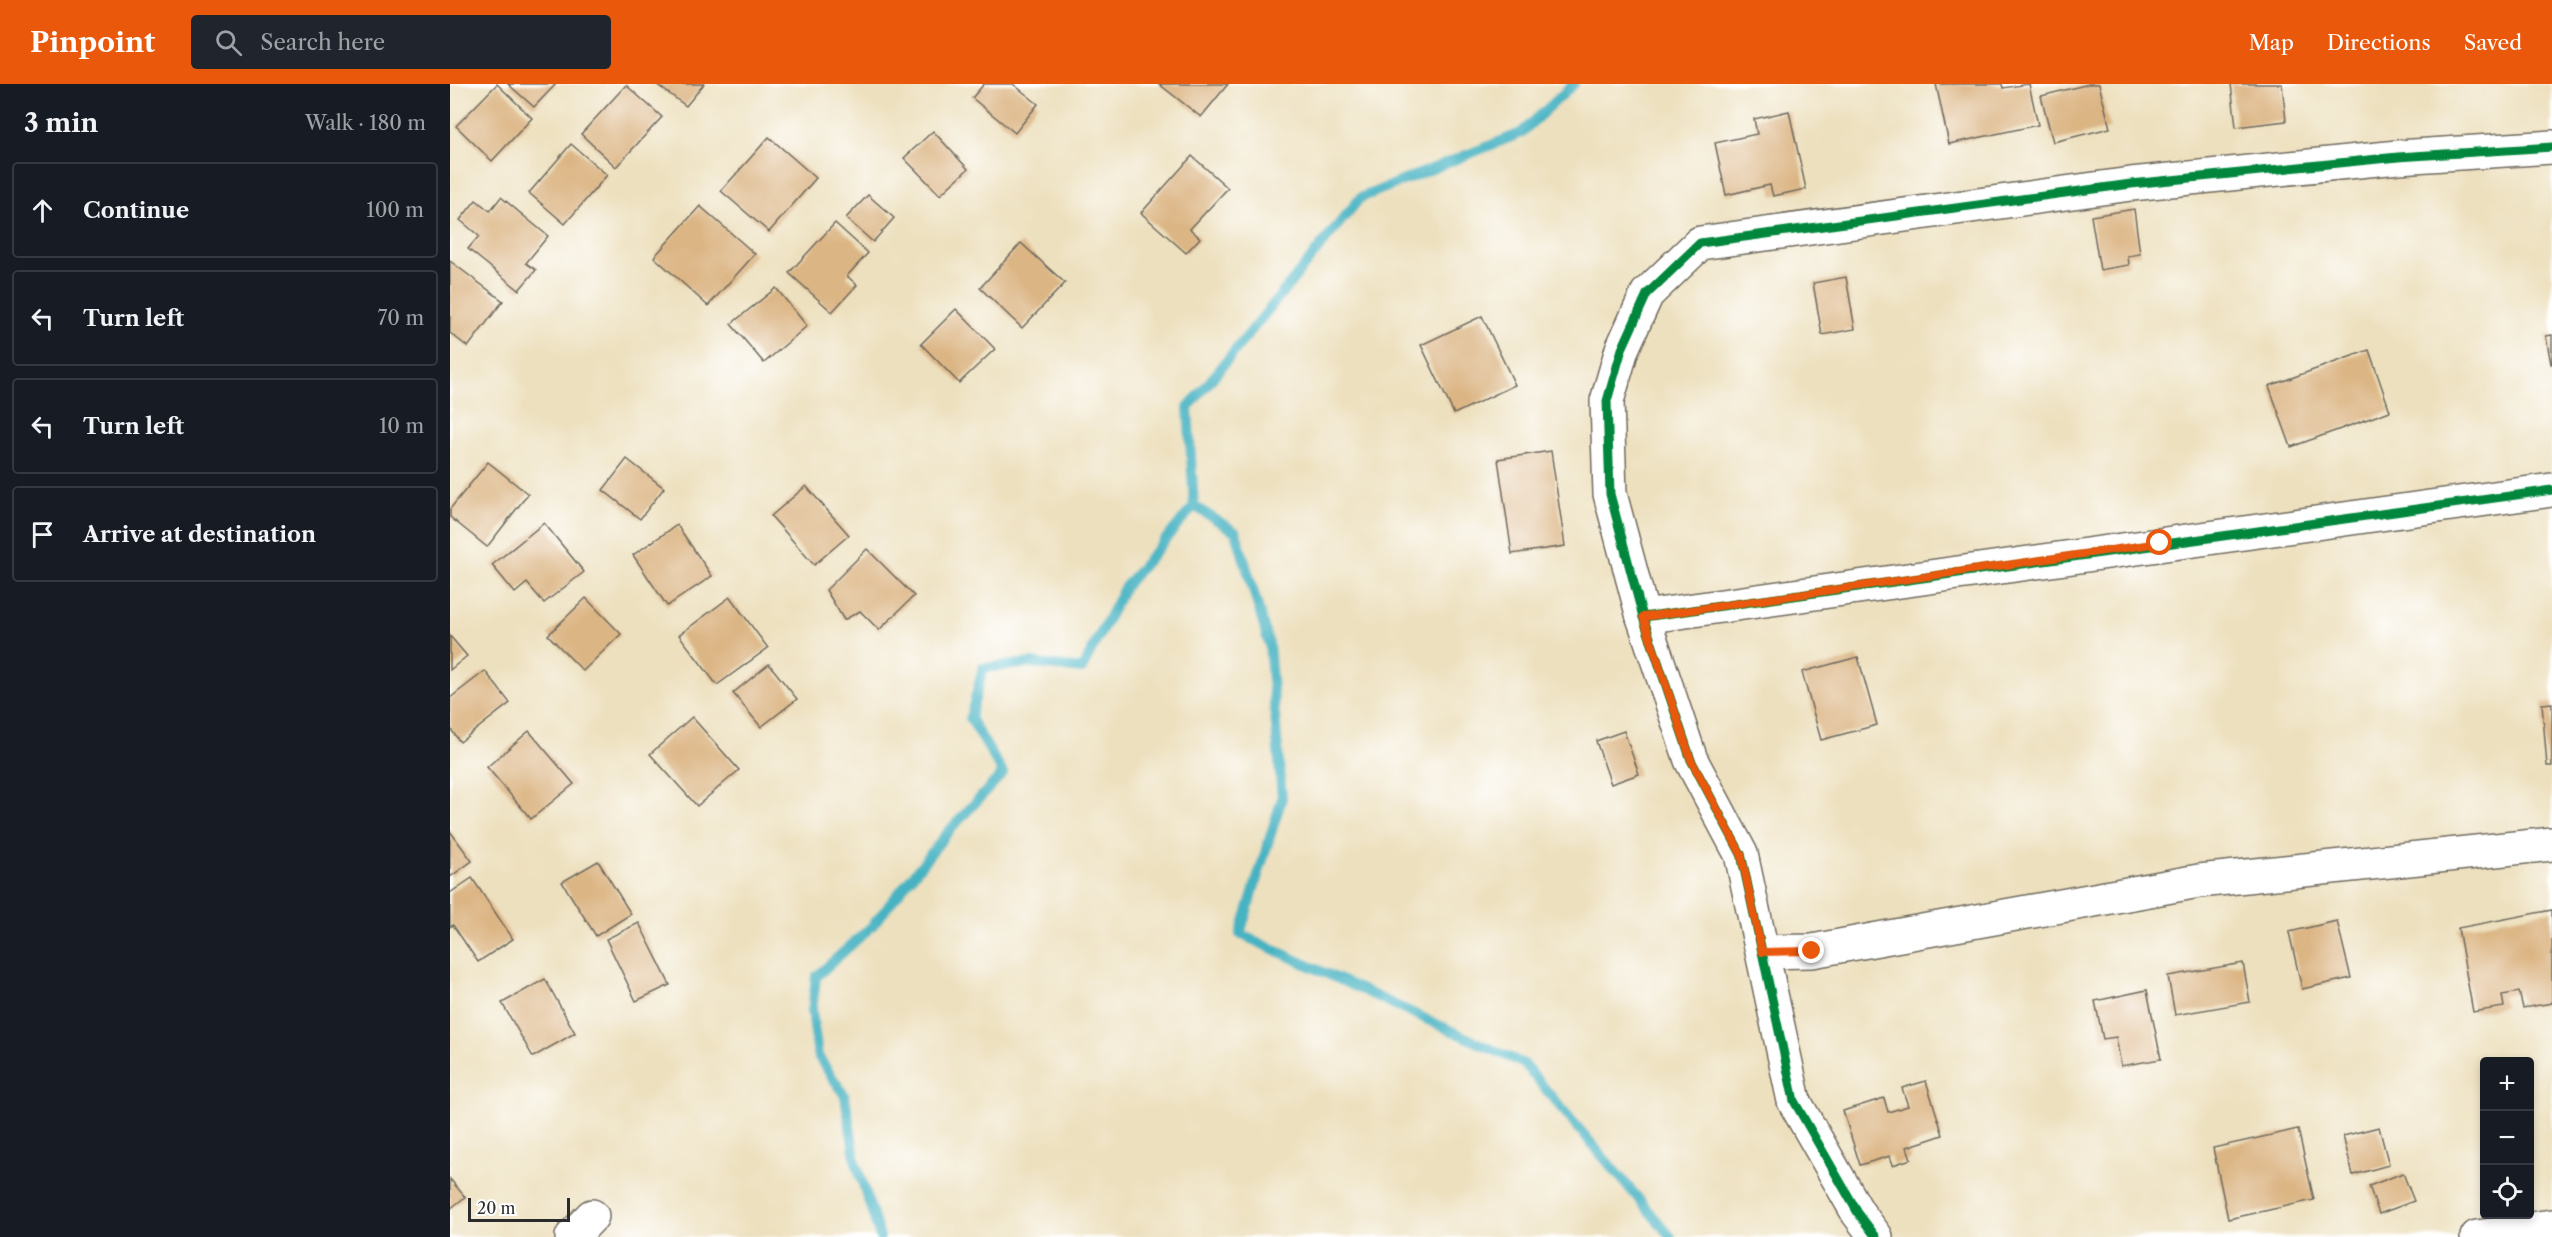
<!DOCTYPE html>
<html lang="en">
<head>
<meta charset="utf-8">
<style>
  body { margin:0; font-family:"Libre Caslon Text",serif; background:#20242c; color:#f1f3f6 }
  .controls { position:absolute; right:18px; bottom:18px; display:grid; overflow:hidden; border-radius:6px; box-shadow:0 3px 9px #0003 }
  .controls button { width:54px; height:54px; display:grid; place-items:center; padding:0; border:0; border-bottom:2px solid #363941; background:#171b24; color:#f1f3f6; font:30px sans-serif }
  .scale { position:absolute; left:18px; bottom:15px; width:102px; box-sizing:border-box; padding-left:6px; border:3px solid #2b2b2b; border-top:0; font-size:16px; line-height:21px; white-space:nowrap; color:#2b2b2b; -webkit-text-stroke:4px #fff; paint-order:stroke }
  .stop { position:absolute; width:18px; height:18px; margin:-14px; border:4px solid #ea580c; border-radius:50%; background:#fff }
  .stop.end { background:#ea580c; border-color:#fff; box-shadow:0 2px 6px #0008 }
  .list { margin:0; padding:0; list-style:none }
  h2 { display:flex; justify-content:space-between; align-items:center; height:78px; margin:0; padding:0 24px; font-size:26px }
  h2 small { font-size:20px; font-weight:400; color:#9ea1a6 }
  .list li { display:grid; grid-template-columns:39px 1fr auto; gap:18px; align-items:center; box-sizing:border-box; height:96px; margin:0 12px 12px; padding:0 12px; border:2px solid #363941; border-radius:6px }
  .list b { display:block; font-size:22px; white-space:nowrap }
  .list em { font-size:20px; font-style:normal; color:#9ea1a6 }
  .icon { flex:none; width:33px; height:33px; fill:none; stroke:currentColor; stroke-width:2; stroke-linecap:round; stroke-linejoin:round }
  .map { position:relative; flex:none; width:2102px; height:1153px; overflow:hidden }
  header { display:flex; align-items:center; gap:36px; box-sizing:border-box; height:84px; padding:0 30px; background:#ea580c; color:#fff }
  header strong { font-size:28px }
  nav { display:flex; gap:33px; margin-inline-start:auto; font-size:21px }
  .search { width:420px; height:54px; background:#20242c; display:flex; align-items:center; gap:15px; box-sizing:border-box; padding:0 21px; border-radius:6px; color:#9ea1a6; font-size:22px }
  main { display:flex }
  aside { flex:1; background:#171b24 }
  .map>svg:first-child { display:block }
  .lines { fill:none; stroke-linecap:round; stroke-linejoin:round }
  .stream { stroke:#46b3c2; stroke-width:10 }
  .building { fill:#dcb584 }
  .street-casing { stroke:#6f6a5e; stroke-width:36 }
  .street { stroke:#fff; stroke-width:33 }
  .cycleway-casing { stroke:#fff; stroke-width:13 }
  .cycleway { stroke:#00873e; stroke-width:9 }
  .route { stroke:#ea580c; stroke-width:8 }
</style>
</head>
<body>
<header>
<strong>Pinpoint</strong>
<div class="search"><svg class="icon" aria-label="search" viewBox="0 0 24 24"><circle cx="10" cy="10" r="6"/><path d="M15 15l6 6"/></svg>Search here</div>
<nav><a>Map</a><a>Directions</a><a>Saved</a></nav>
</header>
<main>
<aside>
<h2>3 min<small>Walk · 180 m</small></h2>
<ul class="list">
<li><svg class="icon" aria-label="ahead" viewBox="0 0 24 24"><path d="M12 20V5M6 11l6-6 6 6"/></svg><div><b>Continue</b></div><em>100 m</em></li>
<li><svg class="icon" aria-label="left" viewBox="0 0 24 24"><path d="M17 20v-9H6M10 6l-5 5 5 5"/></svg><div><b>Turn left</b></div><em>70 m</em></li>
<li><svg class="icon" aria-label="left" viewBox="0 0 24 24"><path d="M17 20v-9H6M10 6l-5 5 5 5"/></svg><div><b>Turn left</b></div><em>10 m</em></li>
<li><svg class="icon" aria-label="arrive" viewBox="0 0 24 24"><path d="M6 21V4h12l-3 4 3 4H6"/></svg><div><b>Arrive at destination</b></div></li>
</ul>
</aside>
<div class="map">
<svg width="2102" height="1153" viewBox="0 0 2102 1153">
  <rect width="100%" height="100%" fill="#fff"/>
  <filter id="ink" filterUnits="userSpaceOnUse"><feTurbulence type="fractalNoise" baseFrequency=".0167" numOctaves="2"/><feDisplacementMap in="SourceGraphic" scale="12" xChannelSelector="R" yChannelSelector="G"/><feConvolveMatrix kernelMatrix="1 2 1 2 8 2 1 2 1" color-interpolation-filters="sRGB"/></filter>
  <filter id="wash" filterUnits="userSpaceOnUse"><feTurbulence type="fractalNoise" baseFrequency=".008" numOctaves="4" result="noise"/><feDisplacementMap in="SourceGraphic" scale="24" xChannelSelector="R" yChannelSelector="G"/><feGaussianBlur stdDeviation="1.35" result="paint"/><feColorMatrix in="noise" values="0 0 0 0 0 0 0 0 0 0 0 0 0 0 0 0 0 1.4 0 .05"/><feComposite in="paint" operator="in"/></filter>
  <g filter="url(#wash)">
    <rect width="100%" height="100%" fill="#ede0be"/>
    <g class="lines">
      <!-- stream -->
      <g class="stream">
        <polyline points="744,422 786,448 819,560 832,714 790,850 1074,980 1221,1153"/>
        <polyline points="430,1153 406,1079 395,1012 368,972 362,927 366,893 422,842 498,748 553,689 520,634 533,584 581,579 632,585 674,504 744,422 738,324 910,114 1071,49 1124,0"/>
      </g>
    </g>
    <g id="blocks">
      <!-- building -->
      <g class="building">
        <polygon points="47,0 82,34 42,77 6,42"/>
        <polygon points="58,0 106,0 84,23"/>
        <polygon points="206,0 254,0 236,22"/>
        <polygon points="534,0 563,0 588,20 565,49 522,14"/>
        <polygon points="709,0 778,0 751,33"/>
        <polygon points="1486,0 1552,0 1553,4 1579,0 1588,41 1499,60"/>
        <polygon points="1639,0 1649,0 1660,44 1603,58 1591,12"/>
        <polygon points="1781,0 1832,0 1836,37 1786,43"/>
        <polygon points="176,1 212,33 166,83 131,50"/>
        <polygon points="1339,27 1356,105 1323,112 1320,101 1276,111 1265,59 1307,50 1304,35"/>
        <polygon points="483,47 518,85 490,111 454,74"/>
        <polygon points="319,53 366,94 319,148 271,107"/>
        <polygon points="121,60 157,91 115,140 79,109"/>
        <polygon points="742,72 778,104 740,145 750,154 736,169 691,129"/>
        <polygon points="418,111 444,134 423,158 396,134"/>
        <polygon points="51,113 98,152 76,179 86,186 69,206 18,165 29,152 10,136 26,116 40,127"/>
        <polygon points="250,122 305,170 258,222 204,173"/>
        <polygon points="1684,125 1690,170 1678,172 1679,181 1650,186 1641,132"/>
        <polygon points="385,139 418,169 397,192 407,201 382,228 339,189"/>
        <polygon points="571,159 615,199 572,244 530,204"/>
        <polygon points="0,177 53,217 18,263 0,249"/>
        <polygon points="1396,193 1405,245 1372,251 1363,199"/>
        <polygon points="326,204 357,242 314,279 281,240"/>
        <polygon points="506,225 545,265 509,299 471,260"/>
        <polygon points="1032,232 1065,301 1004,330 971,261"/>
        <polygon points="2102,251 2102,280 2101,280 2096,252"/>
        <polygon points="1919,266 1940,327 1841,363 1819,302"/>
        <polygon points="1101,367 1115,462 1062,470 1048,375"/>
        <polygon points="177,375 214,404 190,435 153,406"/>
        <polygon points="38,378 78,410 37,463 0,433 0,425"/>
        <polygon points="356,402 399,451 364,481 321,432"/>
        <polygon points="94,439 134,488 94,519 77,499 65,509 42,481"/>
        <polygon points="227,441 262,492 217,522 183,471"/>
        <polygon points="417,465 464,512 429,546 410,527 394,536 376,506"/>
        <polygon points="280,513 318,564 267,601 229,551"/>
        <polygon points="136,514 171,550 133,587 98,551"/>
        <polygon points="0,552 17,572 0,586"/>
        <polygon points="1408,573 1427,641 1371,656 1352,588"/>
        <polygon points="319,580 347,615 311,643 283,609"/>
        <polygon points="35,587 60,619 10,658 0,644 0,614"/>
        <polygon points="2102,619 2102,682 2097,682 2092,620"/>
        <polygon points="242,633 289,686 247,722 200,670"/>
        <polygon points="79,647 124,700 81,735 37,683"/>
        <polygon points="1174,647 1189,690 1161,700 1146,657"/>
        <polygon points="0,747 22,777 0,793"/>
        <polygon points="148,777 181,830 146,852 112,798"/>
        <polygon points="22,794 63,855 28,878 3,841 0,843 0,809"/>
        <polygon points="2102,826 2102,919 2073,924 2069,908 2052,911 2054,923 2023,928 2008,844"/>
        <polygon points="1887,837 1901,894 1852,905 1839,848"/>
        <polygon points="189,839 220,901 186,917 156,855"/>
        <polygon points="1793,879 1800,918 1725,931 1718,892"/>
        <polygon points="95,895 125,949 83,973 52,919"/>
        <polygon points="1697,906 1711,975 1671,982 1666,953 1653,955 1645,917"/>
        <polygon points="1476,997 1493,1051 1457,1063 1461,1075 1443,1081 1440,1072 1410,1081 1393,1027 1434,1014 1438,1028 1458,1022 1452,1004"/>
        <polygon points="1929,1043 1939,1081 1903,1091 1893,1052"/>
        <polygon points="1848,1045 1864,1116 1778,1135 1763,1064"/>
        <polygon points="1953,1089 1964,1117 1929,1130 1919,1102"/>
        <polygon points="0,1095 15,1113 0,1125"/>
      </g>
    </g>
  </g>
  <g filter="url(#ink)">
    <use href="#blocks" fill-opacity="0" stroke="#6f6a5e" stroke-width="1.5"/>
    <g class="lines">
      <!-- street casing -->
      <g class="street-casing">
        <g id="street">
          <polyline points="1193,533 2102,406"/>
          <polyline points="1313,868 1362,867 1749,797 2102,760"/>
          <polyline points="122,1153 142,1132"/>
          <polyline points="1426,1153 1408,1129 1344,1017 1291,770 1241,676 1193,533 1160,410 1157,317 1172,265 1197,210 1250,159 1681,100 1948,73 2102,63"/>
          <polyline points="2027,1153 2102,1142"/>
        </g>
      </g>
      <!-- street -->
      <use href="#street" class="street"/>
      <!-- cycleway casing -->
      <g class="cycleway-casing">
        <g id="cycleway">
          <polyline points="1193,533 2102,406"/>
          <polyline points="1426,1153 1408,1129 1344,1017 1291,770 1241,676 1193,533 1160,410 1157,317 1172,265 1197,210 1250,159 1681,100 1948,73 2102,63"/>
        </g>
      </g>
      <!-- cycleway -->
      <use href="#cycleway" class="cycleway"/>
    </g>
  </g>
  <g class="lines" filter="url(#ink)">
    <!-- route -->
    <polyline class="route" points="1362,867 1312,868 1291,770 1241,676 1193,533 1710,459"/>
  </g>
</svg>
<div class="controls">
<button>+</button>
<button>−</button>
<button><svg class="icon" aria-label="locate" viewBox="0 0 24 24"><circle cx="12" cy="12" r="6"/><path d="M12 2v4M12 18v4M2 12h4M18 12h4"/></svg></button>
</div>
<div class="scale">20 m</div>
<div class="stop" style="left:1710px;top:459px"></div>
<div class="stop end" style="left:1362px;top:867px"></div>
</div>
</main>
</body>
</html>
